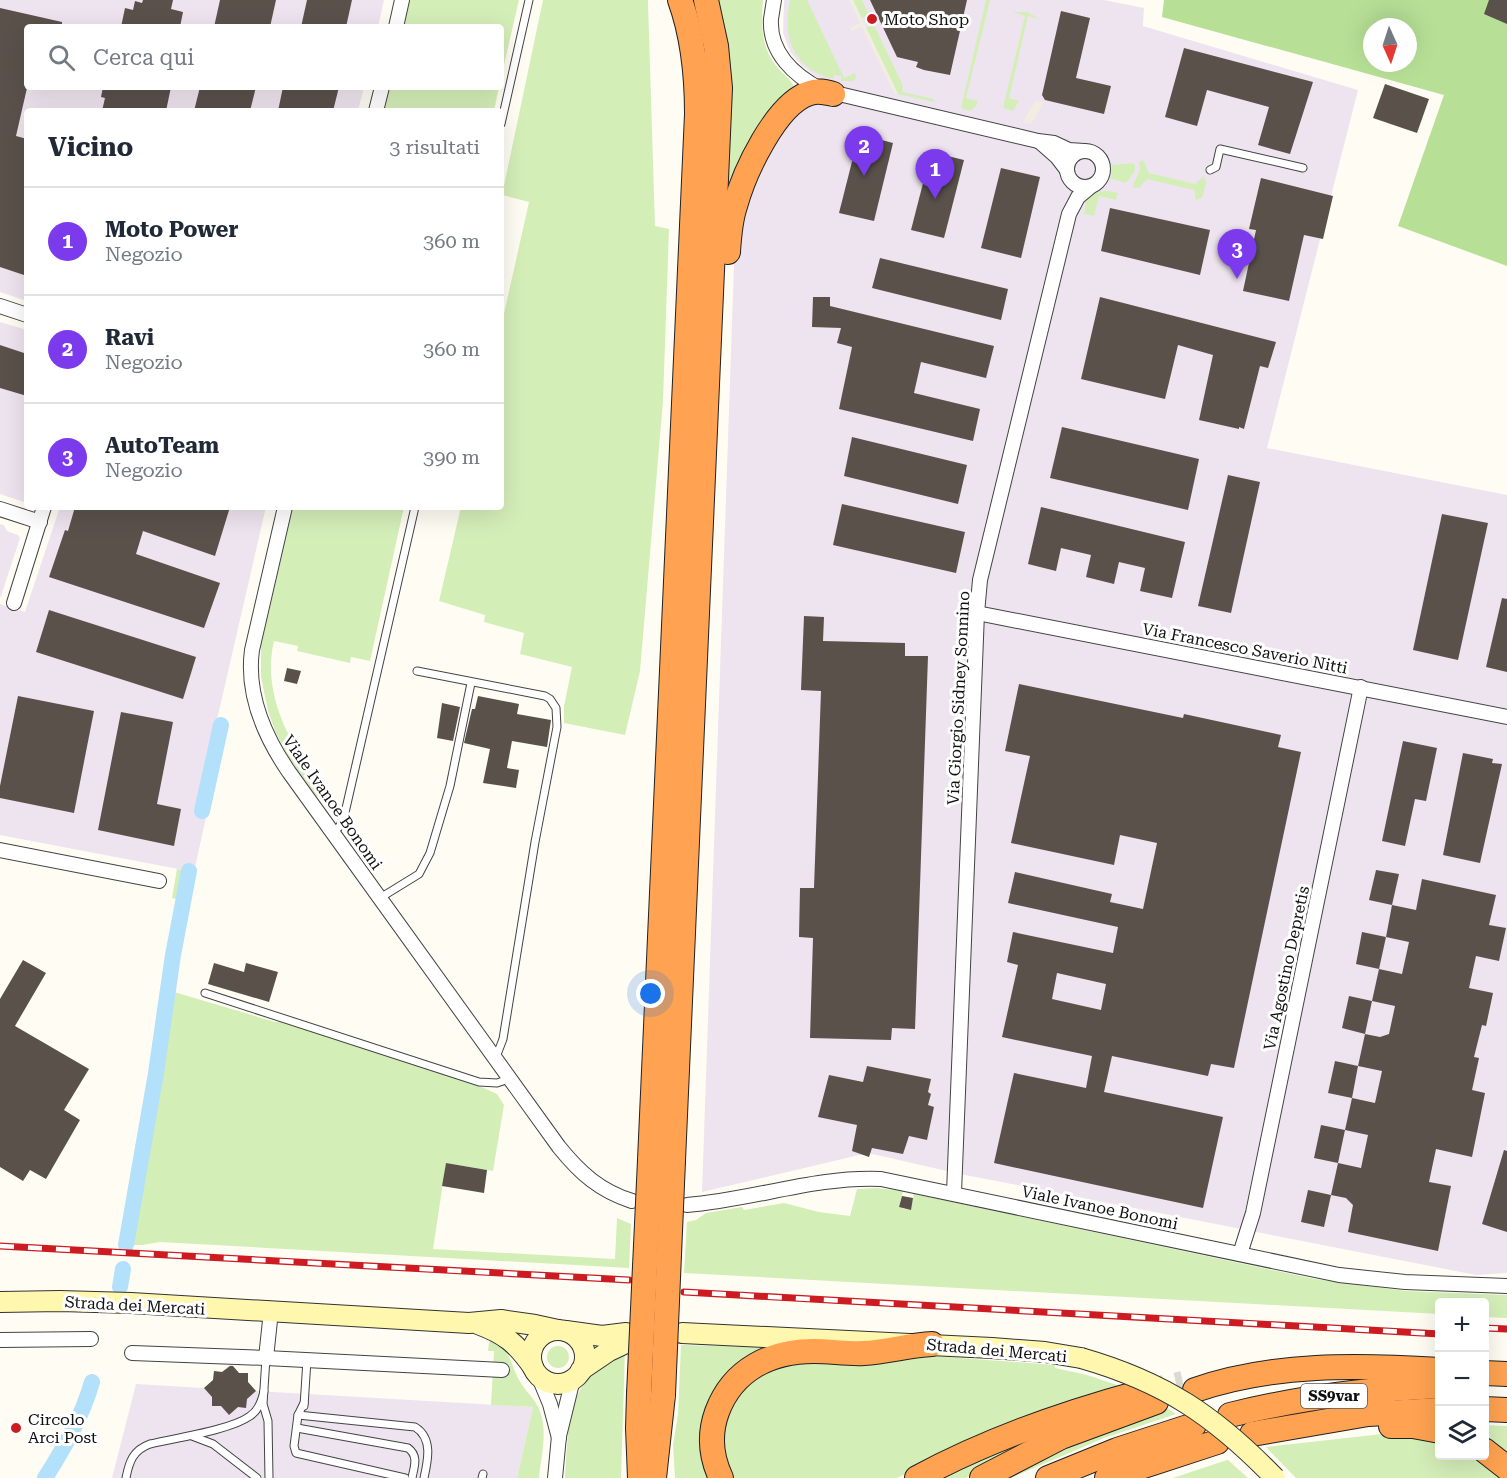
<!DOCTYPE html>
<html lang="it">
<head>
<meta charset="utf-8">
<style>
  body { margin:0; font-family:"Roboto Serif",serif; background:#f6f6f7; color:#1f2937 }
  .controls { position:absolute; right:18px; bottom:18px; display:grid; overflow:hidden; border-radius:6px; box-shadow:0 6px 24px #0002 }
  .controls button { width:54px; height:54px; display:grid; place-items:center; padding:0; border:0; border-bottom:2px solid #e0e1e3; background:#fff; color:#1f2937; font:30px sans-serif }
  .compass { position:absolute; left:1363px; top:18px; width:54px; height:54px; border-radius:50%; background:#fff; box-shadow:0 6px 24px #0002; rotate:177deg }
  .you { position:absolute; left:651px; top:994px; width:21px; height:21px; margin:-15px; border:4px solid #fff; border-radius:50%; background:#1a73e8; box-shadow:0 0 0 9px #1a73e833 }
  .badge { display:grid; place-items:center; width:39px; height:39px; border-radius:50%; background:#7c3aed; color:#fff; font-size:20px; font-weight:700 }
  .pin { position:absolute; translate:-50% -50px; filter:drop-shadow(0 2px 3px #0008) }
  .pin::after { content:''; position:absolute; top:32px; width:21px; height:18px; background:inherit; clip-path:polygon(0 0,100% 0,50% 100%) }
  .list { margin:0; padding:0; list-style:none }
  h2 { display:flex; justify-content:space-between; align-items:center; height:78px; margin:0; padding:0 24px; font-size:26px }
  h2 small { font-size:20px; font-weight:400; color:#747a83 }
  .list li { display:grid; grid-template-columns:39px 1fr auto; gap:18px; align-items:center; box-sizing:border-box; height:108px; padding:0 24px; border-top:2px solid #e0e1e3 }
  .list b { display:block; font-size:22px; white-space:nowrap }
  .list p { margin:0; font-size:20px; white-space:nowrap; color:#747a83 }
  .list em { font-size:20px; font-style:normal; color:#747a83 }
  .icon { flex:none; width:33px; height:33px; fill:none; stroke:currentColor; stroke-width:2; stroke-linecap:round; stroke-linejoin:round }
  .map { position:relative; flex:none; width:1507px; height:1478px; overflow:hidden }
  .search { position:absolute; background:#fff; box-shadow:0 6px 24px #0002; left:24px; top:24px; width:480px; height:66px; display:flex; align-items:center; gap:15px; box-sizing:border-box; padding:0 21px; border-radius:6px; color:#747a83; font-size:22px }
  .panel { position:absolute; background:#fff; box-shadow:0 6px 24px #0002; left:24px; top:108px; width:480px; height:402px; border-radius:6px }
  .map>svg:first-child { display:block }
  .industrial { fill:#eee4ef }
  .green { fill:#d4eeb8 }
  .forest { fill:#b7e096; fill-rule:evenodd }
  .plaza { fill:#f2ede0 }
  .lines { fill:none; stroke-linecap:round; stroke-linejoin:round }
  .canal { stroke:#b3e0fb; stroke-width:16 }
  .building { fill:#5a514b; fill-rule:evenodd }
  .highway-tunnel { stroke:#dbd9d1; stroke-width:24; stroke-dasharray:24 12; stroke-linecap:butt }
  .lane-casing { stroke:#434343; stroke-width:9 }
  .street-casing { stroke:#434343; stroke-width:16 }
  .secondary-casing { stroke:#323232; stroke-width:22 }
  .highway-casing { stroke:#212121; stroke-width:26 }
  .lane { stroke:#fff; stroke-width:7 }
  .street { stroke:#fff; stroke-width:14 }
  .secondary { stroke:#fff7ae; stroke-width:20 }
  .highway { stroke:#ffa251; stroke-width:24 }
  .rail-casing { stroke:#cd1b22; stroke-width:7 }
  .rail { stroke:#fff; stroke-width:4.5; stroke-dasharray:14; stroke-linecap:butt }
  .secondary-bridge-casing { stroke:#323232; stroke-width:22; stroke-linecap:butt }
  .highway-bridge-casing { stroke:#212121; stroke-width:26; stroke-linecap:butt }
  .secondary-bridge { stroke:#fff7ae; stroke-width:20 }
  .highway-bridge { stroke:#ffa251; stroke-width:24 }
  .poi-dot { fill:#cd1b22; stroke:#fff; stroke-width:2 }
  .labels { text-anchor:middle; stroke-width:6; stroke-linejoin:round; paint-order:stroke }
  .shield { fill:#fff; stroke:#585858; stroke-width:1.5 }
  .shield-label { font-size:15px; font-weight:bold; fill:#101010 }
  .poi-label { font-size:16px; fill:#101010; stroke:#fff; text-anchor:start }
  .street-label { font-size:16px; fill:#101010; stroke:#fff }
</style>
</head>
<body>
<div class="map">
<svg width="1507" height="1478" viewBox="0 0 1507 1478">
  <rect width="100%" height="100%" fill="#fffdf3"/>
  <!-- industrial -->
  <g class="industrial">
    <polygon points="0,0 384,0 378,27 27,27 27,87 364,87 358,111 27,111 27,301 0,292"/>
    <polygon points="784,0 1104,0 1144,8 1143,26 1358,90 1267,448 1507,495 1507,1273 1476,1275 960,1174 868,1153 702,1192 735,236 771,139 827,82 815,76 802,66 790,52 783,33"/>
    <polygon points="0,322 27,330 27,503 0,494"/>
    <polygon points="60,507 266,507 216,724 226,726 194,872 0,835 0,604 25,612"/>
    <polygon points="0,524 4,525 7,531 18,535 20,538 0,599"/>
    <polygon points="231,1364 239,1373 248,1373 248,1382 256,1391 533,1407 517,1478 112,1478 136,1384 204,1388 213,1380 214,1371 222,1372"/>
  </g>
  <!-- green -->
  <g class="green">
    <polygon points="410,0 519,0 501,78 501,27 404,27"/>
    <polygon points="543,0 648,0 648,2 655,226 669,229 663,401 640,671 625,735 564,723 564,706 572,667 520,654 524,633 484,622 485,615 439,601 461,507 501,507 501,327 529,202 502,195"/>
    <path d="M 717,0 L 763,0 C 761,24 761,48 777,67 C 783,74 792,80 795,89 L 727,191 Z"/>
    <path d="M 790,0 L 807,0 L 844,78 L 855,73 L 856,78 L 853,81 L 841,81 L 841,76 L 834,75 L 833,79 C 793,68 782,38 790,0 Z"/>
    <polygon points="853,0 862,0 868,13 867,16 862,18"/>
    <polygon points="986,0 990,0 966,98 978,101 976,106 970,111 961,108"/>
    <polygon points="1013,12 1027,12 1040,19 1028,16 1009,98 1019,101 1013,111 1003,108 1025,16"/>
    <polygon points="871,26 875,27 903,86 902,92 934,99 934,102 898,94 866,28"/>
    <polygon points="390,87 499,87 494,111 384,111"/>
    <polygon points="1143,160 1149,173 1195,184 1204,176 1206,183 1202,198 1196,200 1194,190 1147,179 1139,188 1132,187 1140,170 1139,162"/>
    <polygon points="1132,163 1135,165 1135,171 1126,183 1110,178 1112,165"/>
    <path d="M 1109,191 L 1118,193 L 1116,200 L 1099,196 L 1094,216 L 1084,214 L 1086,204 L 1084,203 C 1089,193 1099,191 1109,191 Z"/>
    <path d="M 293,507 L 404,507 L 370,661 L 351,657 L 350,663 L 297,651 L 298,646 L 274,641 C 261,696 292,747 324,791 L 317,797 L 287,755 L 276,733 L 268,711 L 261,677 L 261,646 Z"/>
    <polygon points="177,869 194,872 187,901 172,898"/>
    <polygon points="174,992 275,1022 284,1021 484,1088 497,1094 504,1105 493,1171 446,1163 433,1249 615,1259 617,1218 631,1224 629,1268 160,1242 142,1245 132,1245"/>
    <polygon points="877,1188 903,1191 899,1207 910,1210 914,1194 1315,1279 1406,1291 1507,1295 1507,1318 1485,1317 1484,1302 1440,1302 1439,1314 684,1273 687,1222 696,1220 706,1213 742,1207 744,1210 784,1203 819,1212 850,1216 857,1189"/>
    <path d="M 489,1341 C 510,1349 509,1359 517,1376 C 522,1388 533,1396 538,1407 C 549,1428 541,1456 539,1478 L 517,1478 L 533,1407 L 491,1405 L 494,1351 L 488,1351 Z"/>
    <polygon points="681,1345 770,1347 740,1364 711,1478 675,1478 673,1445 678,1414"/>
    <circle cx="558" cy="1357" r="11"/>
    <path d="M 625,1349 L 621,1478 L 565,1478 C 570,1413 564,1387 625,1349 Z"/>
    <polygon points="933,1356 1055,1365 1055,1368 1087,1375 1126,1388 929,1462 897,1478 730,1478 720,1448 728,1405 770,1365"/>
    <polygon points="1165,1407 1176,1414 1104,1438 1011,1478 1001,1478 1064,1445"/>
    <polygon points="1484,1425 1507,1426 1507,1456 1485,1439"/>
    <polygon points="1046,1429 1006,1456 966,1478 933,1478"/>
    <polygon points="1382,1434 1398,1434 1439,1440 1440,1456 1477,1456 1504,1478 1296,1478 1266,1447"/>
    <polygon points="1228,1460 1248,1478 1173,1478 1227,1460"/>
  </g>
  <!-- forest -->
  <path class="forest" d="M 1164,0 L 1507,0 L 1507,266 L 1398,226 L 1444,95 L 1162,17 ZM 1372,27 L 1408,27 L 1408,63 L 1372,63 Z"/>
  <!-- plaza -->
  <g class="plaza">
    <polygon points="849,0 853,0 898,94 894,93 862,27 851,31 850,28 860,23"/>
    <polygon points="1035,101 1044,102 1031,124 1023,122"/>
  </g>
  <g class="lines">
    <!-- canal -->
    <g class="canal">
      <polyline points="202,811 221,725"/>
      <polyline points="126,1245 156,1073 173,955 189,871"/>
      <polyline points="120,1287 123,1269"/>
      <path d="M 45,1478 C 64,1448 82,1417 92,1382"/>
    </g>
  </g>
  <!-- building -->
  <g class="building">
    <polygon points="143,0 173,0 171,9 183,12 180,27 121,27 125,8 133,10 135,1 142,3"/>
    <polygon points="220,0 276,0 270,27 214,27"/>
    <polygon points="307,0 352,0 346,27 301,27"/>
    <polygon points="870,0 967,0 950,75 924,70 916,67 918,62 897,57"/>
    <polygon points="1489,0 1507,0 1507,24 1484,14"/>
    <polygon points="0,8 62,22 62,27 27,27 27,88 16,136 27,139 27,276 0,267"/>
    <polygon points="1061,11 1090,18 1076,78 1111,86 1104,114 1045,100 1042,95"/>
    <polygon points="1184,48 1313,82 1290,154 1258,145 1269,107 1207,90 1197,126 1165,117"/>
    <polygon points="1385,84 1429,99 1417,133 1373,118"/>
    <polygon points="103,87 171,87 166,111 102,111 105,98 101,97"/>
    <polygon points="200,87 256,87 250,111 194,111"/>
    <polygon points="283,87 339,87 333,111 278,111"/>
    <polygon points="859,134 893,143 874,221 839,213"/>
    <polygon points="931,152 964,160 944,238 911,230"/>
    <polygon points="1001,168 1040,177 1021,258 981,248"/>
    <polygon points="1261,178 1333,196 1323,239 1304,235 1289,301 1243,291 1256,230 1249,229"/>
    <polygon points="1110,208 1210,230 1200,275 1101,251"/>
    <polygon points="880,258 1008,289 1001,320 872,288"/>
    <polygon points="813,297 830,297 830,306 994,346 986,378 921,362 914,393 980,409 973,441 839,409 852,347 837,343 841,328 812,327"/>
    <polygon points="1100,297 1276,342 1268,368 1260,366 1244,429 1239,427 1239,429 1199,420 1213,355 1178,345 1165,399 1081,379"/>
    <polygon points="0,345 27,354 27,396 0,388"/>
    <polygon points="1062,427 1199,459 1188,510 1050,478"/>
    <polygon points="852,437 967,465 958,504 844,476"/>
    <polygon points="1228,475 1260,482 1231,613 1198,606"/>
    <polygon points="842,504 965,532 956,573 833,545"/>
    <polygon points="75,507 230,507 215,556 143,531 136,554 220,583 204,628 49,577 65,530 68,531"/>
    <polygon points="1041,507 1185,542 1172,598 1140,591 1145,568 1119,562 1114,584 1086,577 1091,555 1061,548 1056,571 1028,564"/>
    <polygon points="1442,514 1488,523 1458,660 1413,650"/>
    <polygon points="1502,598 1507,599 1507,672 1486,667"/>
    <polygon points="49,610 196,657 183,699 36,652"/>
    <polygon points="804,616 824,617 823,641 905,643 905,656 928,656 915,1029 892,1028 891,1040 810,1038 813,938 799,937 800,888 814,888 821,691 801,690"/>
    <polygon points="287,668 301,671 297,684 284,681"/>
    <path d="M 1019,684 L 1183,718 L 1184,714 L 1281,735 L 1278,747 L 1301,752 L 1234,1068 L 1211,1064 L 1208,1076 L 1112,1056 L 1104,1092 L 1223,1117 L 1203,1208 L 994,1163 L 1014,1073 L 1086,1088 L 1092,1056 L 1002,1037 L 1018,965 L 1007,962 L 1013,932 L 1113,953 L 1118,927 L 1008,903 L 1015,872 L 1112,894 L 1110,902 L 1143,909 L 1157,843 L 1120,835 L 1114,865 L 1011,843 L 1030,756 L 1005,751 ZM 1057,973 L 1106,984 L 1101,1010 L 1052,999 Z"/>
    <polygon points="18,696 94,711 74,813 0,798 0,786"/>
    <polygon points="478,696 519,704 517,714 551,720 547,747 512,741 507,768 519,770 516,788 483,783 490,749 464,743 472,709 475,709"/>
    <polygon points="442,703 460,707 453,741 437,738"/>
    <polygon points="121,712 173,722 157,804 181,809 174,846 98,830"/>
    <polygon points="1403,741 1437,748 1426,801 1415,799 1405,846 1382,841"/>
    <polygon points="1463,753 1493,759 1492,763 1502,764 1480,863 1443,855"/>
    <polygon points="1376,870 1399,874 1392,905 1369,900"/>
    <path d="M 1422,879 L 1496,895 L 1489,925 L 1506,928 L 1499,961 L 1476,956 L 1469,988 L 1493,993 L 1486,1026 L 1482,1025 L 1474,1057 L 1479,1058 L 1472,1090 L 1485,1093 L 1472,1157 L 1436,1149 L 1429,1182 L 1451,1186 L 1438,1251 L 1348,1232 L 1353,1205 L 1346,1198 L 1331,1195 L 1338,1163 L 1361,1168 L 1368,1135 L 1345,1130 L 1352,1098 L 1375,1103 L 1382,1071 L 1358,1066 L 1365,1034 L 1380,1037 L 1389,1034 L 1395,1006 L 1372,1001 L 1379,969 L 1356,964 L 1362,932 L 1386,937 L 1392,905 L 1416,910 ZM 1386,937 L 1409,942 L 1402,974 L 1379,969 Z"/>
    <polygon points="23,960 46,973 15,1026 89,1069 64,1110 80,1120 46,1179 30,1170 23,1181 0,1167 0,999"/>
    <polygon points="214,963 244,972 246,963 278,972 269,1002 208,984"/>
    <polygon points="1349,996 1372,1001 1365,1034 1342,1028"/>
    <polygon points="1335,1061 1358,1066 1352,1098 1328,1093"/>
    <polygon points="867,1066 931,1079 928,1092 931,1094 928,1105 934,1107 927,1140 909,1136 903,1154 872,1148 869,1157 852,1151 857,1125 818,1117 829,1075 863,1082"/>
    <polygon points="1321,1125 1345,1130 1338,1163 1314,1158"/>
    <polygon points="1504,1150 1507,1151 1507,1232 1482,1224"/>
    <polygon points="446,1163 487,1170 484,1193 442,1186"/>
    <polygon points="1308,1190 1331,1195 1324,1227 1301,1222"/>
    <polygon points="902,1196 913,1198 911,1210 899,1207"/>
    <polygon points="230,1366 233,1366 239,1373 248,1373 248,1382 256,1391 247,1399 246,1408 238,1407 229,1415 221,1406 212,1406 212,1397 204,1388 213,1380 214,1371 222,1372"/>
  </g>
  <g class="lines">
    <!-- highway-tunnel -->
    <polyline class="highway-tunnel" points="1141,1392 1183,1383"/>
    <!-- lane casing -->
    <g class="lane-casing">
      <g id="lane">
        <polyline points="501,124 529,0"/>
        <polyline points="1210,170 1216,167 1220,149 1303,168"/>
        <polyline points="417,671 545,696 550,699 556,708 557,727 535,842 503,1039 498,1052 493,1056"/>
        <polyline points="333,833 339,827 344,817 415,507"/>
        <polyline points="380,898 419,874 430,853 450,786 471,683"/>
        <polyline points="205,993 479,1082 497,1083 509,1079"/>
        <polyline points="266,1358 263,1404 268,1421 269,1478"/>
        <polyline points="304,1403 298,1415 294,1446 296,1453 405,1478"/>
        <polyline points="304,1406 307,1360"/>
        <path d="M 298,1415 L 415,1427 C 433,1438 428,1460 424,1478"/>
        <path d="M 297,1428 L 408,1448 C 419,1456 414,1467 412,1478"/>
        <polyline points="192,1436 213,1444 257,1478"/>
        <path d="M 126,1478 C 129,1462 133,1450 150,1444 C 175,1438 231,1430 250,1416 C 259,1410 262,1401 264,1391"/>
        <polyline points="482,1478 483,1474"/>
      </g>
    </g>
    <!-- street casing -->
    <g class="street-casing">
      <g id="street">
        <path d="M 774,0 C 773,6 772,13 771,19 C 769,53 795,76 822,90 L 1038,141 L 1054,143 L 1069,150 L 1084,151"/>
        <polyline points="396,27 402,0"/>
        <polyline points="376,111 382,87"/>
        <polyline points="1040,142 1057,157 1067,170"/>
        <circle cx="1085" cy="169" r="18"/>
        <polyline points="0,306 27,315"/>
        <path d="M 285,507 L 252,650 C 246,694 265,737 289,772 L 559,1147 C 580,1173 600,1191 632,1201"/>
        <polyline points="0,509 40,522"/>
        <polyline points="14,603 44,507"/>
        <polyline points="977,613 1507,717"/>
        <polyline points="0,850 159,881"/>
        <polyline points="954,1193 977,613 980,580 1069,214 1078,197 1090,187"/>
        <path d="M 687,1205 C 752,1200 816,1176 881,1179 L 1339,1275 L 1405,1282 L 1507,1286"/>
        <polyline points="1240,1254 1253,1213 1361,687"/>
        <polyline points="0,1340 91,1339"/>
        <polyline points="132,1353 266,1358 271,1311"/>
        <polyline points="266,1358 502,1370"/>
        <polyline points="538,1375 550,1404 559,1438"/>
        <polyline points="555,1478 559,1436 573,1379"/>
      </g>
    </g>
    <!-- secondary casing -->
    <g class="secondary-casing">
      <g id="secondary">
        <polyline points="0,1302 60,1301 131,1303 469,1323 501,1320 535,1325 558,1330"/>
        <path d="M 478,1324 C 505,1334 516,1343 533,1367"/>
        <circle cx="558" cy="1357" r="27"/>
        <polyline points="566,1331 602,1336 626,1333"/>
        <polyline points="682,1333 992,1348 1045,1352 1081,1358"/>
        <polyline points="581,1370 609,1351 626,1343"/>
      </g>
    </g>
    <!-- highway casing -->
    <g class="highway-casing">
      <g id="highway">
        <path d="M 728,252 C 729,236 730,221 735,206 C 744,173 776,103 810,93 C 818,90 825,92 833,94"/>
        <path d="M 650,1160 L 697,114 C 697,76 693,36 680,0"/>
        <polyline points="673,1161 720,88 716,46 706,0"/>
        <polyline points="1484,1373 1507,1374"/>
        <path d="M 1195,1390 C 1273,1363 1358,1365 1440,1370"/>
        <polyline points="639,1394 638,1428 640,1478"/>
        <polyline points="1484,1409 1507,1410"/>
        <path d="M 1230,1415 C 1298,1398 1369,1389 1440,1386"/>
        <polyline points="1391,1426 1413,1426 1440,1431"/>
        <polyline points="1252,1434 1368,1414 1440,1410"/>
        <polyline points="1484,1450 1507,1468"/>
        <polyline points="654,1478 663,1395"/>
        <path d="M 721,1478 C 711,1457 709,1434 717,1412 C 733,1369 771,1351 814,1351 C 831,1351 848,1354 864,1353 C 887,1352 909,1345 932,1344"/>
        <path d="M 917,1478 C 987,1440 1061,1414 1138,1393"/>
        <polyline points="982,1478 1061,1437 1156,1402"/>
        <polyline points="1048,1478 1117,1450 1194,1425"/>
        <polyline points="1107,1478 1217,1442"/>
      </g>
    </g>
    <!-- lane -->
    <use href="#lane" class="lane"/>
    <!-- street -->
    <use href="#street" class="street"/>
    <!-- secondary -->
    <use href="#secondary" class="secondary"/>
    <!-- highway -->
    <use href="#highway" class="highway"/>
    <!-- rail casing -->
    <g class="rail-casing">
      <g id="rail">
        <polyline points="0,1246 629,1280"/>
        <polyline points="684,1292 1440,1334"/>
        <polyline points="1484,1328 1507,1329"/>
      </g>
    </g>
    <!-- rail -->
    <use href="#rail" class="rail"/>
    <!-- secondary-bridge casing -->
    <g class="secondary-bridge-casing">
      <path id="secondary-bridge" d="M 1081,1358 C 1165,1382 1215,1416 1275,1478"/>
    </g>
    <!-- highway-bridge casing -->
    <g class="highway-bridge-casing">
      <g id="highway-bridge">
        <polyline points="639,1394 650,1160"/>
        <polyline points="663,1395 673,1161"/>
      </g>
    </g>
    <!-- secondary-bridge -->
    <use href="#secondary-bridge" class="secondary-bridge"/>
    <!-- highway-bridge -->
    <use href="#highway-bridge" class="highway-bridge"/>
  </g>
  <!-- markers -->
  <g class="poi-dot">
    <circle cx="872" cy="19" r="6"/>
    <circle cx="16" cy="1428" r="6"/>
  </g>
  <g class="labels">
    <!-- shield labels -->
    <rect class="shield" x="1301" y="1384" width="66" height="24" rx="4.5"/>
    <g class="shield-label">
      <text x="1334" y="1401">SS9var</text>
    </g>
    <!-- poi labels -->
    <g class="poi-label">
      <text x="884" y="25">Moto Shop</text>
      <text x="28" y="1425">Circolo<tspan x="28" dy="18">Arci Post</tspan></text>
    </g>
    <!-- street labels -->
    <g class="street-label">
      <text transform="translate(1245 648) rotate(11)" y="6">Via Francesco Saverio Nitti</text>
      <text transform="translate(958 698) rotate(-87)" y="6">Via Giorgio Sidney Sonnino</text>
      <text transform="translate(333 802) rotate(55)" y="6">Viale Ivanoe Bonomi</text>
      <text transform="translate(1286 968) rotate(-78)" y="6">Via Agostino Depretis</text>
      <text transform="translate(1100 1207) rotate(12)" y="6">Viale Ivanoe Bonomi</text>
      <text transform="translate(135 1305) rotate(3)" y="6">Strada dei Mercati</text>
      <text transform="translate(997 1350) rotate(5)" y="6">Strada dei Mercati</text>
    </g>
  </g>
</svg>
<div class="controls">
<button>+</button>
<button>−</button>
<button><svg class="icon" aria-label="layers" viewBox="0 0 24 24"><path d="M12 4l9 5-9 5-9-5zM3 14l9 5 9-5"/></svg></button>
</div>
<svg class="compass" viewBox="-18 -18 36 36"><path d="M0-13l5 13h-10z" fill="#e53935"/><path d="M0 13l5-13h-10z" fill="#747a83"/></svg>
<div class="you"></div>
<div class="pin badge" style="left:935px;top:199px">1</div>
<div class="pin badge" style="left:864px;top:176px">2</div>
<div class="pin badge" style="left:1237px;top:279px">3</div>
<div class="search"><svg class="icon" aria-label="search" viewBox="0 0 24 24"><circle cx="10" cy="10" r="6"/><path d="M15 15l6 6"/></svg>Cerca qui</div>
<section class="panel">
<h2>Vicino<small>3 risultati</small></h2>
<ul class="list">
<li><span class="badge">1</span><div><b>Moto Power</b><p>Negozio</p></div><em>360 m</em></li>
<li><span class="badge">2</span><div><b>Ravi</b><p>Negozio</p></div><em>360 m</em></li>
<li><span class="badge">3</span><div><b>AutoTeam</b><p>Negozio</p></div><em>390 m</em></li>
</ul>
</section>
</div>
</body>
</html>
